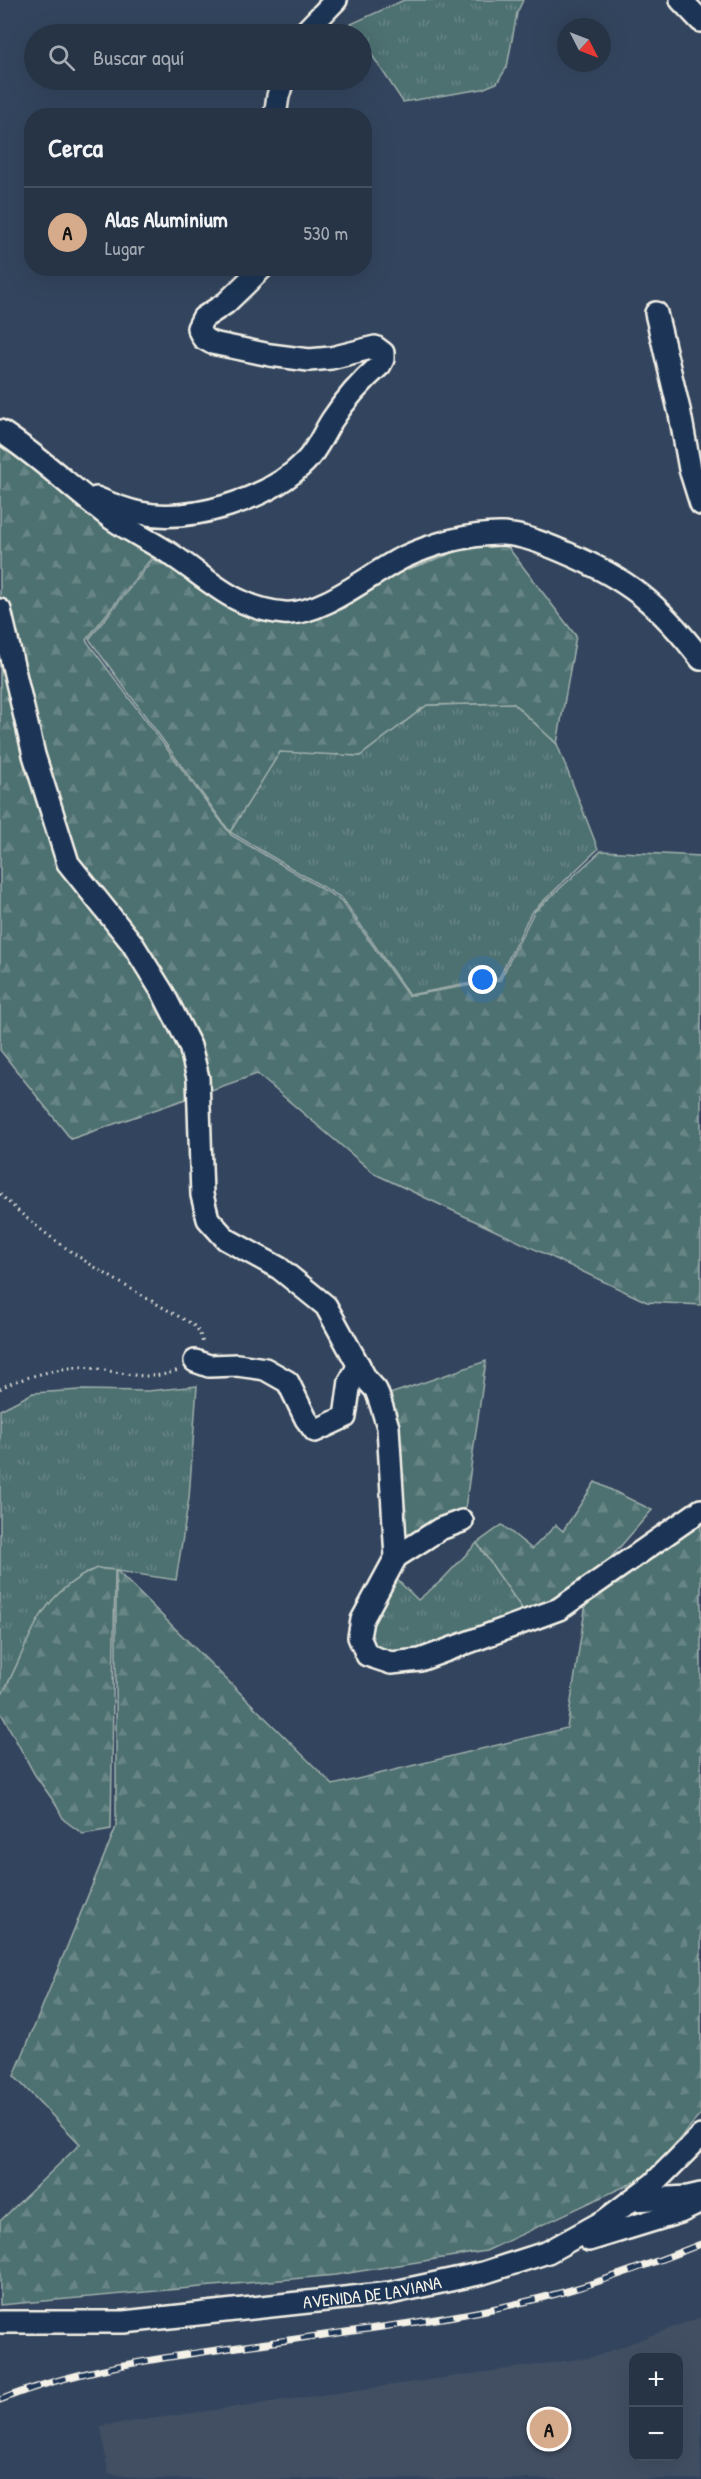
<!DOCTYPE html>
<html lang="es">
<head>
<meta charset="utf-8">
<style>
  body { margin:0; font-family:"Patrick Hand",sans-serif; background:#323f51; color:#f1f3f6 }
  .controls { position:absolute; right:18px; bottom:18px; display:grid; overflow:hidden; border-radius:12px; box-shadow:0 6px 24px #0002 }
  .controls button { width:54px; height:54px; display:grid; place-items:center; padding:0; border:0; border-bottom:2px solid #424f5f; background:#263446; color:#f1f3f6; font:30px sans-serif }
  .compass { position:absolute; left:557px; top:18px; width:54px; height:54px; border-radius:50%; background:#263446; box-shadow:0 6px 24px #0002; rotate:132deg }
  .you { position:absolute; left:483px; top:980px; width:21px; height:21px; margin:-15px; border:4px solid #fff; border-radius:50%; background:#1a73e8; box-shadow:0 0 0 9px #1a73e833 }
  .badge { display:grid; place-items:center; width:39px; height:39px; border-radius:50%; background:#d6ab8b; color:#111; font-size:20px; font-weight:700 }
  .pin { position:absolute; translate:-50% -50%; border:3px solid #fff; box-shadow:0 2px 6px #0006 }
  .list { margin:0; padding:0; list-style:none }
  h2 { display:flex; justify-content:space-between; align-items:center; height:78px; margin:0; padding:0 24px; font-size:26px }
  h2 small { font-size:20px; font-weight:400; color:#a4aab3 }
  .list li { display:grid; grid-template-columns:39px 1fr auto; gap:18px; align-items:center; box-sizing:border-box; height:90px; padding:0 24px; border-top:2px solid #424f5f }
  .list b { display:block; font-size:22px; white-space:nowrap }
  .list p { margin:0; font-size:20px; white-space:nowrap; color:#a4aab3 }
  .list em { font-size:20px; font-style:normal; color:#a4aab3 }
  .icon { flex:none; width:33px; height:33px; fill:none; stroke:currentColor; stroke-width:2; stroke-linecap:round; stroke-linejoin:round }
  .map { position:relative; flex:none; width:701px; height:2479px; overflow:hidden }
  .search { position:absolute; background:#263446; box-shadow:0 6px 24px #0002; left:24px; top:24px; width:348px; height:66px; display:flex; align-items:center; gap:15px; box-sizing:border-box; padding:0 21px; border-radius:33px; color:#a4aab3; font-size:22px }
  .panel { position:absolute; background:#263446; box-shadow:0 6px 24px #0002; left:24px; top:108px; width:348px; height:168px; border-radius:24px }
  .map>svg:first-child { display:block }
  .built { fill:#425063; fill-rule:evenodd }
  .grass { fill:url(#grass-tufts); stroke:#a0b0ac; stroke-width:1.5 }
  .forest { fill:url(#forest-firs); stroke:#a0b0ac; stroke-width:1.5 }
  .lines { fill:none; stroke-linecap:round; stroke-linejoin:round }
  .minor-casing { stroke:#f4f1e8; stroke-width:26 }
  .path { stroke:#f4f1e8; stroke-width:3; stroke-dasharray:1.5 4.5; stroke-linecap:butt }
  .minor { stroke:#1d3557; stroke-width:21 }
  .rail-casing { stroke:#f4f1e8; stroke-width:7 }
  .rail { stroke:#1d3557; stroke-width:4.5; stroke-dasharray:14; stroke-linecap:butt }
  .labels { text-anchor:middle; stroke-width:6; stroke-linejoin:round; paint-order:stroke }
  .street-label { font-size:18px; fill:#f4f1e8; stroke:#1d3557 }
</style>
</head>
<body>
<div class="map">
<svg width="701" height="2479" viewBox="0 0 701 2479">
  <defs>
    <pattern id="grass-tufts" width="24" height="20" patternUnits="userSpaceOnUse" patternTransform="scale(1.5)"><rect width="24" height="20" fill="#4d7071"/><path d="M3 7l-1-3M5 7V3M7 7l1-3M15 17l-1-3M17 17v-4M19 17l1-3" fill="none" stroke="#678585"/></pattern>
    <pattern id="forest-firs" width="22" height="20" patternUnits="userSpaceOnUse" patternTransform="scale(1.5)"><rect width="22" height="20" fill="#4d7071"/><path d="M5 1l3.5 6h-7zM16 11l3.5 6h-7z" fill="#678585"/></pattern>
  </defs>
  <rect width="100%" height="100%" fill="#33455e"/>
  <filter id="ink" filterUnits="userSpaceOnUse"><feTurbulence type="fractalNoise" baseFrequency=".0167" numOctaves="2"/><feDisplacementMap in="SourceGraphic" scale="12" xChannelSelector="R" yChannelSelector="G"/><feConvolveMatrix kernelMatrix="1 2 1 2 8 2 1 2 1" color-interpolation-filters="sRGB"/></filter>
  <g filter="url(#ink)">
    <!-- built -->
    <path class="built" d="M 701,2317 L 701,2479 L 143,2479 L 108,2473 L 101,2426 L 594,2357 ZM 634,2358 L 678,2358 L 678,2456 L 634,2456 Z"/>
    <!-- grass -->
    <g class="grass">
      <polygon points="404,0 523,0 517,13 507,67 497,83 482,89 403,102 362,40 362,34 357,34 351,24"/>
      <polygon points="513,703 557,744 598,849 531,913 499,978 409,995 342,898 230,832 280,751 360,756 427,705"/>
      <polygon points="197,1386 189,1498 176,1580 97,1568 0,1698 0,1410 33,1393 80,1390 148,1391"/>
      <polygon points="477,1543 525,1613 492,1621 436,1648 394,1656 370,1647 368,1625 393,1576 418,1600 441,1581"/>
    </g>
    <!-- forest -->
    <g class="forest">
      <polygon points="0,446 153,556 86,640 231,835 341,900 408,996 500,980 534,912 601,851 701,856 701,1305 647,1302 375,1174 257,1074 71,1139 0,1050"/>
      <polygon points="507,546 576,636 557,744 513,703 427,705 360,756 280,752 230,832 89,639 153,559 264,622 339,611 400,572 467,548"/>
      <polygon points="486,1361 464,1516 403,1547 387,1395"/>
      <polygon points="595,1482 652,1510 594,1577 559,1600 525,1613 477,1543 502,1525 532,1549 556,1525 563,1531"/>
      <polygon points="701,1525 701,2114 647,2176 486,2251 336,2275 0,2305 0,2221 80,2144 14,2076 116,1827 116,1570 333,1785 567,1728 586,1603"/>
      <path d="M 97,1568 L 115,1570 L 111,1829 L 83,1834 L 64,1820 L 55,1803 L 35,1775 L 0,1711 L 0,1698 C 31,1644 34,1596 97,1568 Z"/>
    </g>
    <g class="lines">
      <!-- minor casing -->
      <g class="minor-casing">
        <g id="minor">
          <polyline points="681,0 701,21"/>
          <polyline points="303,34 336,0"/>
          <polyline points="275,116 278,96 283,80"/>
          <polyline points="656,313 680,414 690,469 701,504"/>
          <path d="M 0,431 C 40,457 74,490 111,518 C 130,531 150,541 169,553 C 209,579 233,608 284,613 C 321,616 370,574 402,558 C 432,544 470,533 503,534 C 524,535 545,544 564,552 C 628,579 659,604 701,659"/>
          <path d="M 96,498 C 110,504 125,510 140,513 C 191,523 268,500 305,462 C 317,450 323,434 332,420 C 345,400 362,381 380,365 L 383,359 L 383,353 L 375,347 L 331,358 L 309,360 L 270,355 L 212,343 L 203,338 L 198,328 L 203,318 L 226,303 L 262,268"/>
          <polyline points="0,610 34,755 68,863 132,943 163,993 190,1046 198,1078 202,1195 208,1219 226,1239 279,1268 326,1306 366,1379 376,1390 380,1401 388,1427 396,1557 362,1620 359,1637 367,1655 391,1663 420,1660 559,1609 701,1510"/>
          <polyline points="195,1361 209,1366 237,1365 265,1369 288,1382 306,1419 315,1431 345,1417 350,1381 359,1365"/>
          <polyline points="396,1557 440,1529 462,1521"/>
          <polyline points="633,2200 688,2197 701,2194"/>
          <polyline points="589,2240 680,2212 701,2202"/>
          <path id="s1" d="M 0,2322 L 124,2322 L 390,2293 L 483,2273 L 548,2252 L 604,2221 L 654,2183 L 701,2136"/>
        </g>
      </g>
      <!-- path -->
      <g class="path">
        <path d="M 0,1194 C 56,1249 124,1285 192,1324 L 199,1331 L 203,1343"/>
        <path d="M 0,1389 C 12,1380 66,1366 81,1367 C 114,1369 145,1384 178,1370"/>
      </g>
      <!-- minor -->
      <use href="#minor" class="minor"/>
      <!-- rail casing -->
      <g class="rail-casing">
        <path id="rail" d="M 0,2400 C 87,2365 183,2355 274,2342 C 368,2328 464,2319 556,2294 C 605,2281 653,2263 701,2244"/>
      </g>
      <!-- rail -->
      <use href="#rail" class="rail"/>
    </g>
  </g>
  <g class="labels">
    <!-- street labels -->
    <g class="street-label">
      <text dy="6" stroke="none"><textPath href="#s1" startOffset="374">AVENIDA DE LAVIANA</textPath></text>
    </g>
  </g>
</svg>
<div class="controls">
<button>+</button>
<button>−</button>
</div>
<svg class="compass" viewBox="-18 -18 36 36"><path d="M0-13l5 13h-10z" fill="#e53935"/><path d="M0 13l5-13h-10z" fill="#a4aab3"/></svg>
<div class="you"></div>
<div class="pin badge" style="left:549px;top:2429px">A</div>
<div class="search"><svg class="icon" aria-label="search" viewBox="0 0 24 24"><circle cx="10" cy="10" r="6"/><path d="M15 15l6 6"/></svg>Buscar aquí</div>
<section class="panel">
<h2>Cerca<small></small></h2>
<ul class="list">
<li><span class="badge">A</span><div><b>Alas Aluminium</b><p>Lugar</p></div><em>530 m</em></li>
</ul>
</section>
</div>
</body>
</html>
